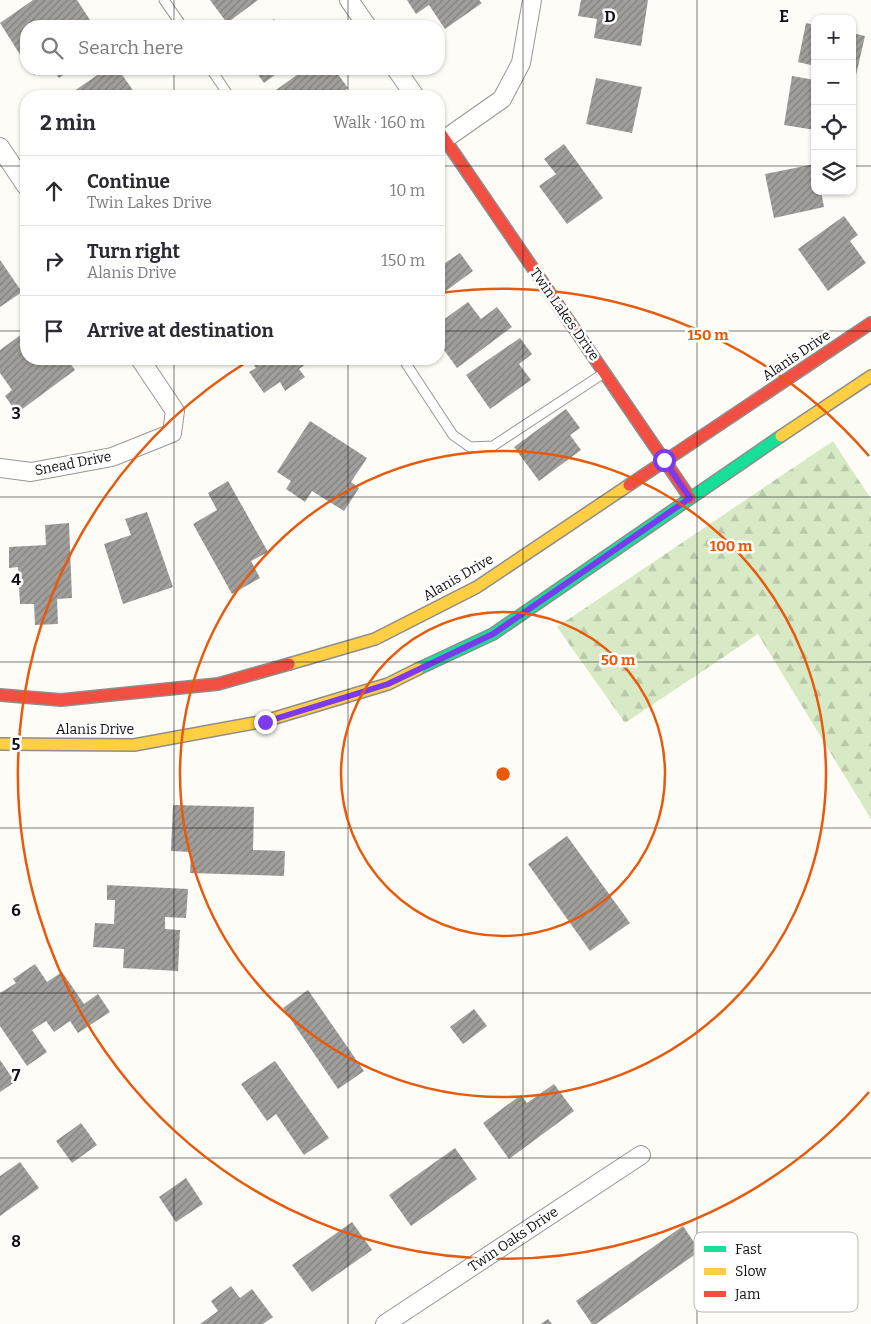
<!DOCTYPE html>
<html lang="en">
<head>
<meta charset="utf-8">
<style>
  body { margin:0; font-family:Bitter,serif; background:#f7f7f7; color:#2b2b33 }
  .controls { position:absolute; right:15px; top:15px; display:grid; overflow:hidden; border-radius:10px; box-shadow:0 1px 4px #0004 }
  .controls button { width:45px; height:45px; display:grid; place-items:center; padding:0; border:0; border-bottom:1px solid #e1e1e2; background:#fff; color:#2b2b33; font:25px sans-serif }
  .stop { position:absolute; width:15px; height:15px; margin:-11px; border:4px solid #7c3aed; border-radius:50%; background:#fff }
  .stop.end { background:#7c3aed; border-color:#fff; box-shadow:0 1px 5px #0008 }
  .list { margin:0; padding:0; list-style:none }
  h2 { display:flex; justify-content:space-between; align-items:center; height:65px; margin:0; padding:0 20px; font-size:21px }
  h2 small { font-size:16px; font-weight:400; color:#7c7c81 }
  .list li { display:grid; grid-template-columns:32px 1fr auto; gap:15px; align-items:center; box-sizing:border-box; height:70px; padding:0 20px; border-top:1px solid #e1e1e2 }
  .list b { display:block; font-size:19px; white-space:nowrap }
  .list p { margin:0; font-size:16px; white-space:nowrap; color:#7c7c81 }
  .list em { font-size:16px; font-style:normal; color:#7c7c81 }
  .icon { flex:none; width:28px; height:28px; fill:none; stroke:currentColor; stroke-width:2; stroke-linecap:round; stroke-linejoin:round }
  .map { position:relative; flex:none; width:871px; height:1324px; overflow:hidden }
  .search { position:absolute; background:#fff; box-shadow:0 1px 4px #0004; left:20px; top:20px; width:425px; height:55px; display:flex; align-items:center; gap:12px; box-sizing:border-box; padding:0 18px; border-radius:20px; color:#7c7c81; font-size:19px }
  .panel { position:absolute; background:#fff; box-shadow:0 1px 4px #0004; left:20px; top:90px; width:425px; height:275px; border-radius:20px }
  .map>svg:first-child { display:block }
  .forest { fill:url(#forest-firs) }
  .building { fill:url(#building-hatch) }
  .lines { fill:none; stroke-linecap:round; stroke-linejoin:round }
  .lane-casing { stroke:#979795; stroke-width:11 }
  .street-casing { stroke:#979795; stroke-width:20 }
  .fast-casing { stroke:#8e8d8b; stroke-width:14 }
  .slow-casing { stroke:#8e8d8b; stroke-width:14 }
  .jam-casing { stroke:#8e8d8b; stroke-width:14 }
  .lane { stroke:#fffffe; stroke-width:9 }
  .street { stroke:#fffffe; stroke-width:18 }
  .fast { stroke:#16e098; stroke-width:11 }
  .slow { stroke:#ffcf43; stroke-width:11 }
  .jam { stroke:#f24e42; stroke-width:11 }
  .route { stroke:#7c3aed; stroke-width:6 }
  .grid { fill:none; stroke:#111; stroke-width:1; stroke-opacity:0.55 }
  .ring { fill:none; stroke:#e8590c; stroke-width:2.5 }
  .labels { text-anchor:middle; stroke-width:5; stroke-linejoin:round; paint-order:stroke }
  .street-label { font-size:14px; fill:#111; stroke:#fff }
  .key { fill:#fff; stroke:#b8b8b8; stroke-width:1 }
  .key-label { font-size:14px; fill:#111 }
  .grid-label { font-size:16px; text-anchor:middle; font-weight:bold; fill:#111; stroke:#fff; stroke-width:5; stroke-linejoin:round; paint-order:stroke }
  .centre { fill:#e8590c; stroke:#fff; stroke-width:2.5 }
  .ring-label { font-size:15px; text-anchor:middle; font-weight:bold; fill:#e8590c; stroke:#fff; stroke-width:5; stroke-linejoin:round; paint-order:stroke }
</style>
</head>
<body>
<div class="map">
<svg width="871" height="1324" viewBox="0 0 871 1324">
  <defs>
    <pattern id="forest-firs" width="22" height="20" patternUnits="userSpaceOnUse" patternTransform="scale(1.25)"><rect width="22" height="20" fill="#d8eac5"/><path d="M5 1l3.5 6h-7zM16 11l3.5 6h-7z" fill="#b8c8a8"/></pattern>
    <pattern id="building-hatch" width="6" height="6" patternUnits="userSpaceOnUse" patternTransform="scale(1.25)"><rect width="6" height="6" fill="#a19f9c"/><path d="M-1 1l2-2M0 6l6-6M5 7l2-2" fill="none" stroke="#82807e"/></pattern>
  </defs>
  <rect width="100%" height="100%" fill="#fdfcf7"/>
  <!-- forest -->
  <polygon class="forest" points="833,441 871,499 871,819 758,634 625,723 557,627"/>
  <!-- building -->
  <g class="building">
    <polygon points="33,0 77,0 94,26 26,26 26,64 0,23"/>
    <polygon points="210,0 258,0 227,23"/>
    <polygon points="407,0 479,0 482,3 445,29 429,5 416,14"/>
    <polygon points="581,0 648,0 641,46 594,38 597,19 578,16"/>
    <polygon points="274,19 280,26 264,26"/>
    <polygon points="806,23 815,25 815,66 798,62"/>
    <polygon points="852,33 865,36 856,75 852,74"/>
    <polygon points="29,69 43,69 34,75"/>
    <polygon points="53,69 72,69 59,78"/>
    <polygon points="106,69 118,69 137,96 67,96"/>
    <polygon points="254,69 283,69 264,83"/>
    <polygon points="305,69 334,69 348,88 336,96 281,96 276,90"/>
    <polygon points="792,76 815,80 815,130 784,125"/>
    <polygon points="596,78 642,87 632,133 586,124"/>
    <polygon points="564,144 603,198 567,224 539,186 556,174 544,159"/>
    <polygon points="815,164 815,191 821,191 824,207 774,218 765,174"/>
    <polygon points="844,216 858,235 850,241 866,263 828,291 798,249"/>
    <polygon points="460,253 473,271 439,296 439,260 442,265"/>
    <polygon points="0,260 22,292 0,307"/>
    <polygon points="468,302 481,319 497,307 512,327 457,368 439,343 439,323"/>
    <polygon points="26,331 26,359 67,359 75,370 17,413 5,396 12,390 0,373 0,350"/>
    <polygon points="520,338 532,354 519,364 531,380 490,409 466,375"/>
    <polygon points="250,359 307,359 309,362 299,369 305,377 285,391 280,382 264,393 249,372 256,368"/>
    <polygon points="566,409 580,428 570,435 581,450 539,481 514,447"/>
    <polygon points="310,421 367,458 351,482 359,488 344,511 312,491 305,502 286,489 291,481 277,472"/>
    <polygon points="228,481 268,552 251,561 260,578 232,594 193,524 217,510 208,493"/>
    <polygon points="147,512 173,587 123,604 104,544 131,535 125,519"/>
    <polygon points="69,523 72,598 57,599 58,624 35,625 34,604 20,604 18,567 9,568 9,547 46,545 45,525"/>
    <polygon points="173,805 254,807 253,850 285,851 284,876 190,873 191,852 171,851"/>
    <polygon points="567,836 630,923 590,951 528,864"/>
    <polygon points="107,885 188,889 186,918 165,917 165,929 180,930 178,971 123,968 124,949 93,947 95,923 114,924 115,900 107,900"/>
    <polygon points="35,964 47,982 62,972 84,1004 98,994 110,1012 78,1033 70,1021 54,1032 46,1021 32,1030 47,1052 27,1066 0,1026 0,993 16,983 13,979"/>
    <polygon points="308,990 364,1071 338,1089 283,1008"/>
    <polygon points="474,1009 487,1026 463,1044 450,1027"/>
    <polygon points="0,1060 15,1082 0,1092"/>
    <polygon points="275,1061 329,1138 304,1155 276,1114 267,1121 241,1084"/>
    <polygon points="554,1084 574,1111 509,1159 483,1123 521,1095 527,1103"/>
    <polygon points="81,1123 97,1145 72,1163 56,1141"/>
    <polygon points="455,1148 477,1179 411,1226 389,1195"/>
    <polygon points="20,1162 39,1188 0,1216 0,1176"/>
    <polygon points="186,1178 203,1204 176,1222 159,1197"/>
    <polygon points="352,1222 372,1250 312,1292 292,1265"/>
    <polygon points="683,1226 700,1251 596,1324 592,1324 576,1301"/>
    <polygon points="231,1286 240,1298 252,1289 273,1317 263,1324 200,1324 218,1311 211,1301"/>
    <polygon points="548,1319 552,1324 541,1324"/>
  </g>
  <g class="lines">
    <!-- lane casing -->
    <g class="lane-casing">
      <g id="lane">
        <polyline points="164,0 182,26"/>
        <polyline points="211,69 229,96"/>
        <polyline points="403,359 453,435 470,447 493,446 604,373"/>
      </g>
    </g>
    <!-- street casing -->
    <g class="street-casing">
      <g id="street">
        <polyline points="349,0 367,26"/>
        <polyline points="396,69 415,96"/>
        <polyline points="445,139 502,99 521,63 532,0"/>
        <polyline points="0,147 26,186"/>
        <polyline points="0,468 31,472 112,457 172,433 175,411 140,359"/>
        <polyline points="385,1324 641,1155"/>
      </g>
    </g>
    <!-- fast casing -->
    <g class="fast-casing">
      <polyline id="fast" points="418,669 493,634 781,436"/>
    </g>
    <!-- slow casing -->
    <g class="slow-casing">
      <g id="slow">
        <polyline points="781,436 871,376"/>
        <polyline points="289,664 375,639 477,587 629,485"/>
        <polyline points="0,744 134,745 265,721 388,684 418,669"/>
      </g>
    </g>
    <!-- jam casing -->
    <g class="jam-casing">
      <g id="jam">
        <polyline points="439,131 690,498"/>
        <polyline points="629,485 871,323"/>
        <polyline points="0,695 61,700 218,684 289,664"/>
      </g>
    </g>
    <!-- lane -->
    <use href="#lane" class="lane"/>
    <!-- street -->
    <use href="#street" class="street"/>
    <!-- fast -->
    <use href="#fast" class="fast"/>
    <!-- slow -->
    <use href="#slow" class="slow"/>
    <!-- jam -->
    <use href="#jam" class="jam"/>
  </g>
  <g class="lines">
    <!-- route -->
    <polyline class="route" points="265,722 388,684 493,634 690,498 664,460"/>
  </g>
  <!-- grid -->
  <path class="grid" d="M 174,0 L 174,26M 348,0 L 348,26M 523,0 L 523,1324M 697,0 L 697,1324M 174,69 L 174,96M 348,69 L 348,96M 0,166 L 26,166M 439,166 L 815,166M 852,166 L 871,166M 0,331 L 26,331M 439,331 L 871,331M 174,359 L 174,1324M 348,359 L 348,1324M 0,497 L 871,497M 0,662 L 871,662M 0,828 L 871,828M 0,993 L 871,993M 0,1158 L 871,1158"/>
  <!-- distance rings -->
  <g class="ring">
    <circle cx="503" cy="774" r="162"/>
    <circle cx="503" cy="774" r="323"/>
    <path d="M869 1092A485 485 0 1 1 250 360M440 293A485 485 0 0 1 869 456"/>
  </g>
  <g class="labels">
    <!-- street labels -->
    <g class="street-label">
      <text transform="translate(565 314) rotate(55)" y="5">Twin Lakes Drive</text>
      <text transform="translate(796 355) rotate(-34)" y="5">Alanis Drive</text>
      <text transform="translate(73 463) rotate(-11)" y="5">Snead Drive</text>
      <text transform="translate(458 577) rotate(-30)" y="5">Alanis Drive</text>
      <text x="95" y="734">Alanis Drive</text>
      <text transform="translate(513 1239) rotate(-34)" y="5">Twin Oaks Drive</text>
    </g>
  </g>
  <!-- legend -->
  <rect x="694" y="1232" width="164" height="80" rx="8" class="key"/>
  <rect x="704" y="1246" width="22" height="6" fill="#16e098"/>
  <rect x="704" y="1268" width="22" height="7" fill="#ffcf43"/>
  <rect x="704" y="1291" width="22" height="6" fill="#f24e42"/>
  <g class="key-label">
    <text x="735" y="1254">Fast</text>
    <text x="735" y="1276">Slow</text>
    <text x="735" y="1299">Jam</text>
  </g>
  <g class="grid-label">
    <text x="610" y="22">D</text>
    <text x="784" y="22">E</text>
    <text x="16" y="419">3</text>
    <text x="16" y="585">4</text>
    <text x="16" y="750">5</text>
    <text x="16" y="916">6</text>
    <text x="16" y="1081">7</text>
    <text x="16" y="1247">8</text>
  </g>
  <circle cx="503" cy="774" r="8" class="centre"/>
  <g class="ring-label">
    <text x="708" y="340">150 m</text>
    <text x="731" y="551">100 m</text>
    <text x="618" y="665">50 m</text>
  </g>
</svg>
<div class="controls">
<button>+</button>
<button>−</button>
<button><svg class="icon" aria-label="locate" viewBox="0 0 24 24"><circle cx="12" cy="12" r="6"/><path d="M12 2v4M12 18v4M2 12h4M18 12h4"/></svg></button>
<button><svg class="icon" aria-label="layers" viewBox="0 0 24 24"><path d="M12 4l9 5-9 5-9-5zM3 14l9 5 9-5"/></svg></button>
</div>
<div class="stop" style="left:664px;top:460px"></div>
<div class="stop end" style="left:265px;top:722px"></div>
<div class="search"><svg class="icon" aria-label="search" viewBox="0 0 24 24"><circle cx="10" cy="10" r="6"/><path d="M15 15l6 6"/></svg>Search here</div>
<section class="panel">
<h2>2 min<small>Walk · 160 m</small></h2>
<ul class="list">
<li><svg class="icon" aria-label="ahead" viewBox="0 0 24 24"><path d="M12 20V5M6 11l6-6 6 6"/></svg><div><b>Continue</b><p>Twin Lakes Drive</p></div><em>10 m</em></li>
<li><svg class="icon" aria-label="right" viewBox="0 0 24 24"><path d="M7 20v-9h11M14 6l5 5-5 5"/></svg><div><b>Turn right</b><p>Alanis Drive</p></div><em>150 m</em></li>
<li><svg class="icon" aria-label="arrive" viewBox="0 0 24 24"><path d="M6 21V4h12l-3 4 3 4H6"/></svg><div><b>Arrive at destination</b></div></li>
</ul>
</section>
</div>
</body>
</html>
